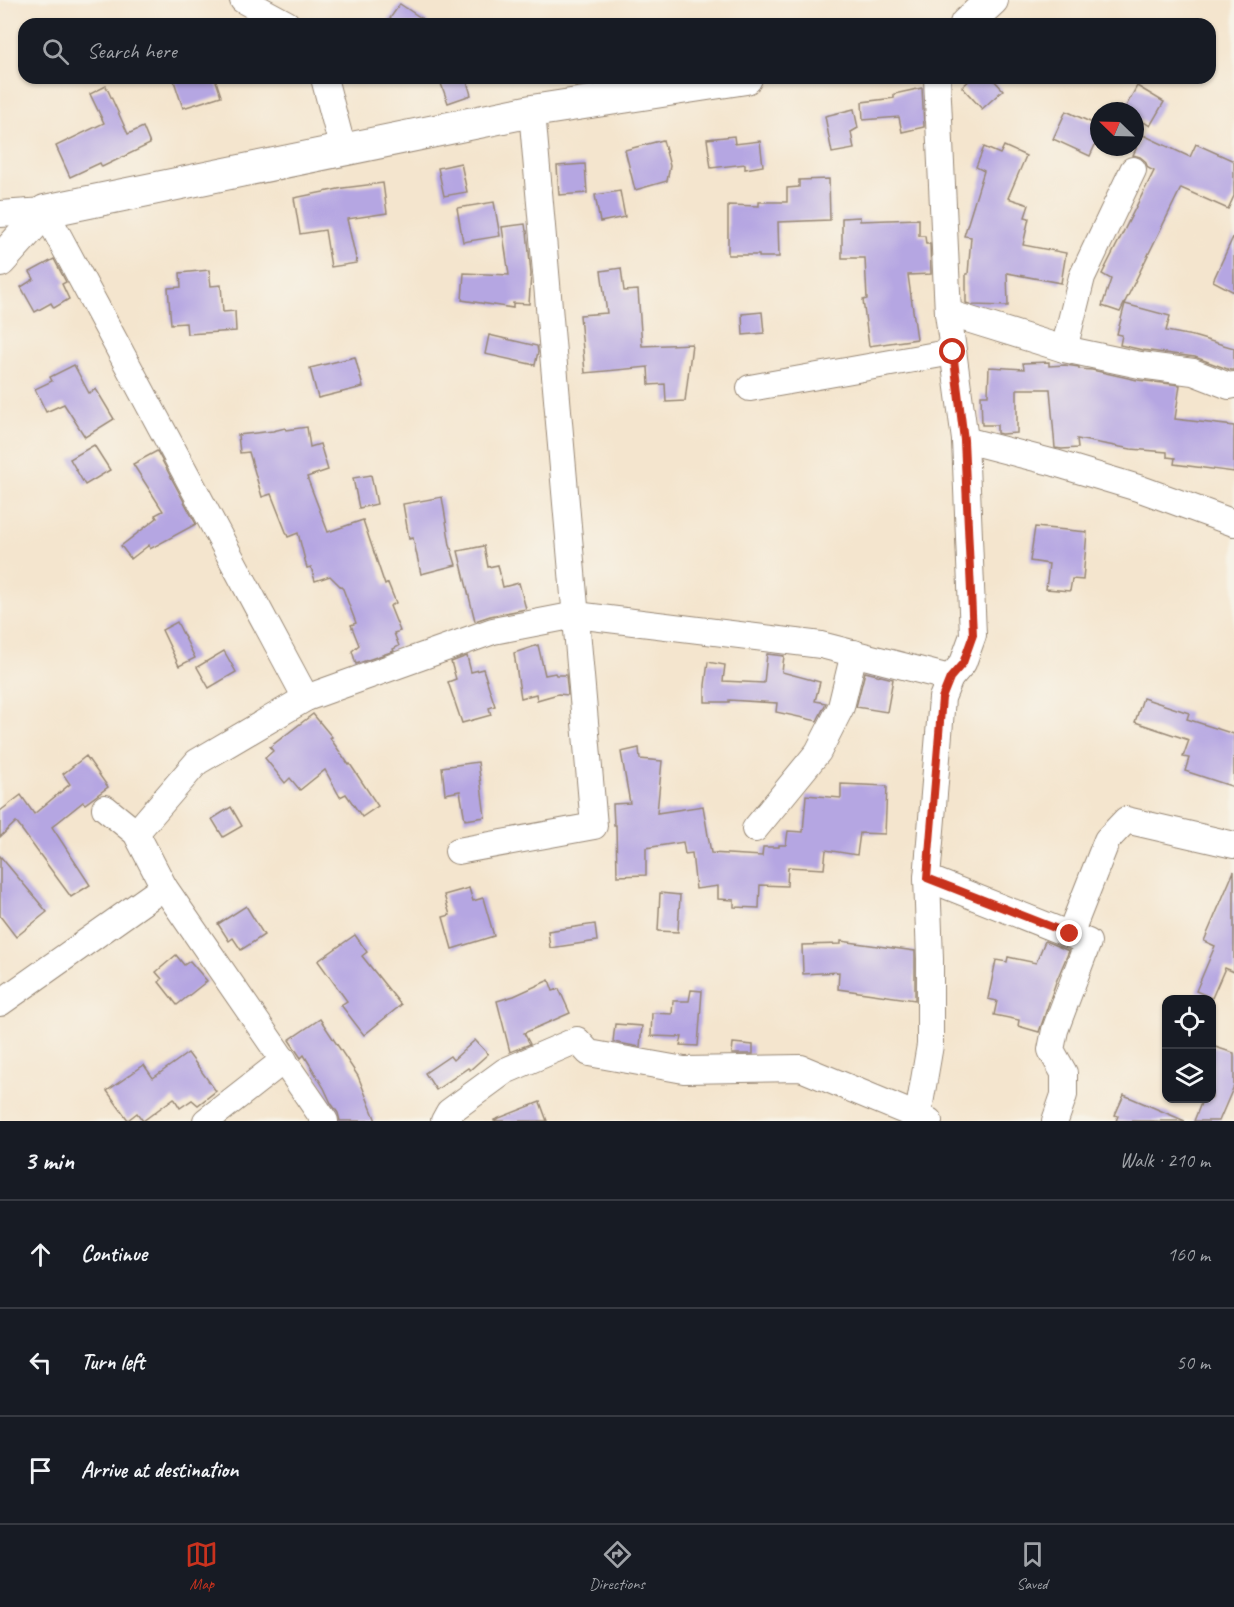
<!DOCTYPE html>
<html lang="en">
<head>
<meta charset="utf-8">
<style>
  body { margin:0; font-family:Caveat,sans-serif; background:#20242c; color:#f1f3f6 }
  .controls { position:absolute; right:18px; bottom:18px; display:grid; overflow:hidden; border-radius:12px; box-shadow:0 2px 4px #0004 }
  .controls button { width:54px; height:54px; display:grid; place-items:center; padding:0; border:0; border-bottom:2px solid #363941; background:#171b24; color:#f1f3f6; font:30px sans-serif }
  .compass { position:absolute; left:1090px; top:102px; width:54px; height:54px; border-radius:50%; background:#171b24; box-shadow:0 2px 4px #0004; rotate:293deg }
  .stop { position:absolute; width:18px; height:18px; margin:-14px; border:4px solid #c8321e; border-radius:50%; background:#fff }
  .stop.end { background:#c8321e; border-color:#fff; box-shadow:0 2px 6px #0008 }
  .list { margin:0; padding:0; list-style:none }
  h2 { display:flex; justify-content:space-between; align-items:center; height:78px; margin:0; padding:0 24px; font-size:26px }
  h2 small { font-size:20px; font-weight:400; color:#9ea1a6 }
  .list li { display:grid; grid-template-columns:39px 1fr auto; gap:18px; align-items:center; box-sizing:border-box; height:108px; padding:0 24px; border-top:2px solid #363941 }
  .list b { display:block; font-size:22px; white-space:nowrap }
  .list em { font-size:20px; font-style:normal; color:#9ea1a6 }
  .icon { flex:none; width:33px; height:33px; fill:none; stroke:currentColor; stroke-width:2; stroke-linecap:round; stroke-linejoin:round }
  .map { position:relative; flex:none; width:1234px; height:1121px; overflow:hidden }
  .search { position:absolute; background:#171b24; box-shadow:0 2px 4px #0004; left:18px; right:18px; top:18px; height:66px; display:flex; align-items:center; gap:15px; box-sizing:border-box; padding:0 21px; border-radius:18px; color:#9ea1a6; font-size:22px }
  .sheet { height:402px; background:#171b24 }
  nav { display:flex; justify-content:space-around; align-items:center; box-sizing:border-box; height:84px; border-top:2px solid #363941; background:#171b24; font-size:16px; color:#9ea1a6 }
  nav a { display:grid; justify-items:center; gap:3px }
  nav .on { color:#c8321e }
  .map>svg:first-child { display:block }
  .building { fill:#b5a6e2 }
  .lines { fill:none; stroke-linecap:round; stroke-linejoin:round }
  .minor-casing { stroke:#988876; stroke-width:28 }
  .tertiary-casing { stroke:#988876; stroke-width:34 }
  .minor { stroke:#fff; stroke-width:26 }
  .tertiary { stroke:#fff; stroke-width:32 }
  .route { stroke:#c8321e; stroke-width:8 }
</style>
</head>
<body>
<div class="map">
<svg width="1234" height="1121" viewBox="0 0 1234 1121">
  <rect width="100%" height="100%" fill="#f7f3e8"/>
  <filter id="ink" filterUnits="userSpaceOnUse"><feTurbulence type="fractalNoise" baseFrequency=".0167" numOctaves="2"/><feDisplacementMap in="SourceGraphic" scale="12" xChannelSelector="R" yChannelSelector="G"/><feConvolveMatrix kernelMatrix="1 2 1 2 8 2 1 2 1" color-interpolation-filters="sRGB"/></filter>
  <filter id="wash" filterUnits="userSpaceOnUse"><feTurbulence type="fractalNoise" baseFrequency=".008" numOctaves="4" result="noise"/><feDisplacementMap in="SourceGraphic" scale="24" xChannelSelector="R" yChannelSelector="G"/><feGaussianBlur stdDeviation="1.35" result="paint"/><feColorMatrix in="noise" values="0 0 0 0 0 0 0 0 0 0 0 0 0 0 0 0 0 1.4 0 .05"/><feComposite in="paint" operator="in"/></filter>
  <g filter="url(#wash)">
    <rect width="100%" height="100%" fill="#f4e5ce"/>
    <g id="blocks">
      <!-- building -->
      <g class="building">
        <polygon points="400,4 430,24 386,24"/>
        <polygon points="173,78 215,78 221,96 183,108"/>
        <polygon points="439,78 466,78 471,95 448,103"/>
        <polygon points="972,78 992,78 1003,90 982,109 962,87"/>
        <polygon points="106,86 128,134 143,127 150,144 102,167 100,163 70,177 56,146 104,123 90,94"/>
        <polygon points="1137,86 1164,102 1150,126 1135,116 1135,111 1124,110"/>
        <polygon points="922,88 924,127 902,132 899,117 863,120 862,102 894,98 894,94"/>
        <polygon points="854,109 858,128 851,132 854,149 832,153 825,116"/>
        <polygon points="1066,111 1099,126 1099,136 1090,156 1053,139"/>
        <polygon points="1143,135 1190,157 1196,144 1234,161 1234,196 1228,209 1181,188 1120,312 1102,306 1111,279 1102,274 1154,171 1148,168 1145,161 1140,157 1133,155"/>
        <polygon points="734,136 735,144 760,141 763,166 745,169 745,164 711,168 707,139"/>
        <polygon points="663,140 670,166 667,181 635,190 625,150"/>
        <polygon points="1004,146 1026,156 1008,198 1029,205 1025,217 1029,218 1023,245 1066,253 1061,283 1007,273 1008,306 972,305 966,303 966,274 968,274 971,237 964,236 984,171 976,167 984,147 1000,154"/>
        <polygon points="461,163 467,192 444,196 438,168"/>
        <polygon points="585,164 587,193 559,195 557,166"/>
        <polygon points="829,179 830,220 778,222 779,257 759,257 759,255 728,255 728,205 759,206 759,202 787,202 787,188 799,187 799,180"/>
        <polygon points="383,183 387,213 347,219 357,263 331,267 325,230 300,234 294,198 343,188"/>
        <polygon points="620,191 625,217 600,222 595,195"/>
        <polygon points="494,202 500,236 463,242 457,208"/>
        <polygon points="860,217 860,221 919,219 919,236 925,236 926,244 930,244 931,274 908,275 917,339 869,346 863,300 867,299 865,258 842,258 842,218"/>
        <polygon points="525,224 526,231 527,231 531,274 529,304 513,303 513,308 462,300 464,273 509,275 502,227"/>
        <polygon points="1234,235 1234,292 1213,281"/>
        <polygon points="54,259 66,282 62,284 69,299 54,308 51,303 35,312 21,287 34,279 30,272"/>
        <polygon points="621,268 624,291 638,290 642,346 692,344 685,401 666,402 665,384 649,385 648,367 585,373 580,315 607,313 601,271"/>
        <polygon points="209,270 211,286 221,285 223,312 235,311 236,331 187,334 186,323 171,324 168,288 181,287 180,273"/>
        <polygon points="1125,304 1170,316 1166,331 1193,336 1234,348 1234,370 1230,370 1195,357 1143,350 1120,345 1122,335 1117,334"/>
        <polygon points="762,312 764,333 743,335 742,314"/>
        <polygon points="489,335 537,346 538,352 535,365 485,354"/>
        <polygon points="355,357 363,387 318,398 310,368"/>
        <polygon points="1049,362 1049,366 1065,365 1079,367 1079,369 1092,370 1137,380 1180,385 1175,419 1234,426 1234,472 1174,464 1175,458 1167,457 1167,452 1131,449 1077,439 1078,448 1062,449 1055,448 1050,389 1017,389 1017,433 1001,434 997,433 997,425 982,425 981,395 988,395 989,367 1024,369 1023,363"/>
        <polygon points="74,365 89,393 96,389 114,419 85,437 64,404 46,412 35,389 52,381 50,377"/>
        <polygon points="307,427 310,447 320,444 328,470 307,477 328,532 363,520 385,585 388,583 396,603 390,606 400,631 394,633 399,646 393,649 394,651 356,664 352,651 359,645 351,625 356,623 343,589 330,576 315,581 311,567 307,568 298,533 288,537 271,494 262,497 249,452 240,453 238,435 273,431 285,428 286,430"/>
        <polygon points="94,445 110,470 85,485 70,459"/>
        <polygon points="157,451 196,524 150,549 149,545 131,559 121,546 157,518 155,515 163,511 133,464"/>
        <polygon points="371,475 377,504 359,508 353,478"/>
        <polygon points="442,497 450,545 456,565 421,574 413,538 409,539 403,504"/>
        <polygon points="1035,527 1087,532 1083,580 1072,579 1070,591 1046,589 1049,564 1030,561"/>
        <polygon points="484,546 488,567 498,565 503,587 519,583 526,609 490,616 475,621 458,551"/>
        <polygon points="177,622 195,658 179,666 162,630"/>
        <polygon points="538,645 545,675 555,673 556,675 566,675 568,695 558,694 537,700 536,694 521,698 514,653"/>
        <polygon points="224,651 236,672 209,688 197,667"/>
        <polygon points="767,654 784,656 782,672 820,682 815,701 826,703 817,721 776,712 777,703 729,700 729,702 705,702 705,685 708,662 725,665 723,681 764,683"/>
        <polygon points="467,656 471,672 483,669 495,706 489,708 491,715 462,723 448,682 456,679 451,662"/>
        <polygon points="865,672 893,679 887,712 856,707"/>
        <polygon points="1143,698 1189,713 1187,719 1234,734 1234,787 1185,771 1189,758 1183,757 1189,740 1135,722"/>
        <polygon points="313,714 332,737 330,738 349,765 350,764 378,806 362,817 346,794 340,797 325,770 300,790 290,778 285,783 265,758 273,751 270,747"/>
        <polygon points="639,748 640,759 662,761 657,813 703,806 711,853 762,856 763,847 779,847 779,845 786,845 788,831 803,832 806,795 841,798 841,784 887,786 885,834 860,833 857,855 826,850 824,869 788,867 787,886 760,885 759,908 734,907 734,900 718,899 718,886 696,889 692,853 685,854 683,842 646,848 646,875 617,876 616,825 614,825 613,804 630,803 621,752"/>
        <polygon points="86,756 108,787 85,804 83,802 52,827 90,885 71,897 16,822 0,837 0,811 21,795 34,814 70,784 63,774"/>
        <polygon points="478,762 485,817 465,820 460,791 445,794 442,767"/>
        <polygon points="231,807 242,826 223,837 212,819"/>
        <polygon points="0,856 47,912 16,937 0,916"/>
        <polygon points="1234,871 1234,972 1225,968 1212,998 1196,991 1215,946 1204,941"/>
        <polygon points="469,888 473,901 483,898 494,936 452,949 443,917 450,915 444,895"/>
        <polygon points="660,893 680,895 678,932 658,931"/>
        <polygon points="246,906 264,935 241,950 233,938 229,941 218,924"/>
        <polygon points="595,924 597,941 550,948 548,931"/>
        <polygon points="355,935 367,952 362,956 401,1005 364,1035 341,1005 347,1001 318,961"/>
        <polygon points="841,941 915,951 915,1000 838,989 839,972 803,974 802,945 841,944"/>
        <polygon points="1045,941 1069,951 1056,982 1039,1032 1018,1026 1019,1020 994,1015 997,1001 988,999 996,960 1007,962 1008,957 1036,963"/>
        <polygon points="176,955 184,965 190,961 207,981 177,1005 159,982 162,979 156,972"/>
        <polygon points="549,980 553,991 559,989 570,1013 524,1033 530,1044 510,1052 497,1001 514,996"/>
        <polygon points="691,990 702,991 698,1046 680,1045 682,1037 651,1036 652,1013 672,1014 673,1001 689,1001"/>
        <polygon points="320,1019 358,1076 376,1121 340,1121 338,1113 331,1103 324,1088 304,1055 301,1058 289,1040"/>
        <polygon points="615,1024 642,1026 640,1047 613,1042"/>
        <polygon points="475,1040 488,1054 470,1070 468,1068 436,1090 425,1073 450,1056 453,1060"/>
        <polygon points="733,1043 753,1045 753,1054 732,1054"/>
        <polygon points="1212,1046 1234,1053 1234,1086 1219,1121 1194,1121 1203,1098 1212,1098"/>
        <polygon points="188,1053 216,1091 198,1105 192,1100 180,1108 174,1098 143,1121 137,1113 128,1120 107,1091 144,1065 153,1078"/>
        <polygon points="1124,1095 1185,1121 1116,1121 1118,1116 1115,1115"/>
        <polygon points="540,1102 547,1121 494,1121 494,1120"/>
      </g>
    </g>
  </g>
  <g filter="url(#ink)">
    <use href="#blocks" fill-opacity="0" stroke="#988876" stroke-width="1.5"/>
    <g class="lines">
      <!-- minor casing -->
      <g class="minor-casing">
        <g id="minor">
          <polyline points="243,0 287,24"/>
          <polyline points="324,78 343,150"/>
          <polyline points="0,214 45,211 306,698"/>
          <polyline points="948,313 1064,349 1140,365 1193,372 1229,386 1234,385"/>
          <polyline points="1064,349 1082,277 1133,170"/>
          <polyline points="750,388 953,352"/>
          <polyline points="965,440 1055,463 1138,488 1234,523"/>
          <polyline points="105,808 136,833 164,887 325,1121"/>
          <polyline points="755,829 818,752 841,707 854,653"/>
          <polyline points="136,833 197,762 306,698 493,631 576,615 821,645 950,678"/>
          <polyline points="458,851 594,826 532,111"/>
          <polyline points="927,878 1088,942 1055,1030 1051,1050 1064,1073 1064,1095 1055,1121"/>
          <polyline points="1070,934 1107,840 1126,820 1234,845"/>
          <polyline points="0,1003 164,887"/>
          <polyline points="206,1121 284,1060"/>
          <polyline points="444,1121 449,1112 505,1071 577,1040 589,1053 684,1070 801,1068 929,1121"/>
          <polyline points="917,1121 930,1045 930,959 927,878 942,698 950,678 963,663 973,635 965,440 948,313 937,78"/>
        </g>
      </g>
      <!-- tertiary casing -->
      <g class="tertiary-casing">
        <g id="tertiary">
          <polyline points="966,24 992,0"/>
          <polyline points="0,261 45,211 532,111 746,78"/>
        </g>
      </g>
      <!-- minor -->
      <use href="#minor" class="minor"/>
      <!-- tertiary -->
      <use href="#tertiary" class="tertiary"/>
    </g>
  </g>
  <g class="lines" filter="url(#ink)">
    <!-- route -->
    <polyline class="route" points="953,352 964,440 973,635 963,663 950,678 942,698 927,878 1070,934"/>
  </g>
</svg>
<div class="controls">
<button><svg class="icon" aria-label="locate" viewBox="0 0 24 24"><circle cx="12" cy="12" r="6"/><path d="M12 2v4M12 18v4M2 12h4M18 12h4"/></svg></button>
<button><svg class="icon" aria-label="layers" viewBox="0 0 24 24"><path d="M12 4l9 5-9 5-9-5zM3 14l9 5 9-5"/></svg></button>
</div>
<svg class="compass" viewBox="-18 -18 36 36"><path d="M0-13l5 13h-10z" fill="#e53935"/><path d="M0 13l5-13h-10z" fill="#9ea1a6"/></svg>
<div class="stop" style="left:953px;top:352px"></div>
<div class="stop end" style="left:1070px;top:934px"></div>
<div class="search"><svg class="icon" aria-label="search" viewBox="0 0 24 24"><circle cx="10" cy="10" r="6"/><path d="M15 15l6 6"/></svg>Search here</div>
</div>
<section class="sheet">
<h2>3 min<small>Walk · 210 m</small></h2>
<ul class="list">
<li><svg class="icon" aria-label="ahead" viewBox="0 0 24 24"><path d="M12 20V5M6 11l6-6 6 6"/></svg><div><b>Continue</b></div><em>160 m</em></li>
<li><svg class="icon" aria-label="left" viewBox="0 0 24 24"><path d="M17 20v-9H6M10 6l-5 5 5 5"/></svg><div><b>Turn left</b></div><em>50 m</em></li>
<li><svg class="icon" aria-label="arrive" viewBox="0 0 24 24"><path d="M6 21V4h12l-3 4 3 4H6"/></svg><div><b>Arrive at destination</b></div></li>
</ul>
</section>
<nav>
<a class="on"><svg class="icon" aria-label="map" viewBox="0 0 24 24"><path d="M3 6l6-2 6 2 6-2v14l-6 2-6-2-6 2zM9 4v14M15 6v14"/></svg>Map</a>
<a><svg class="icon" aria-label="directions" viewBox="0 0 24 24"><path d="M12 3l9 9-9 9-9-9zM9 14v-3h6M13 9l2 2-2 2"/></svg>Directions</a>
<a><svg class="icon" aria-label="saved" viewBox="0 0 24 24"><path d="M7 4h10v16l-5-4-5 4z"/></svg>Saved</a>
</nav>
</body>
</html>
